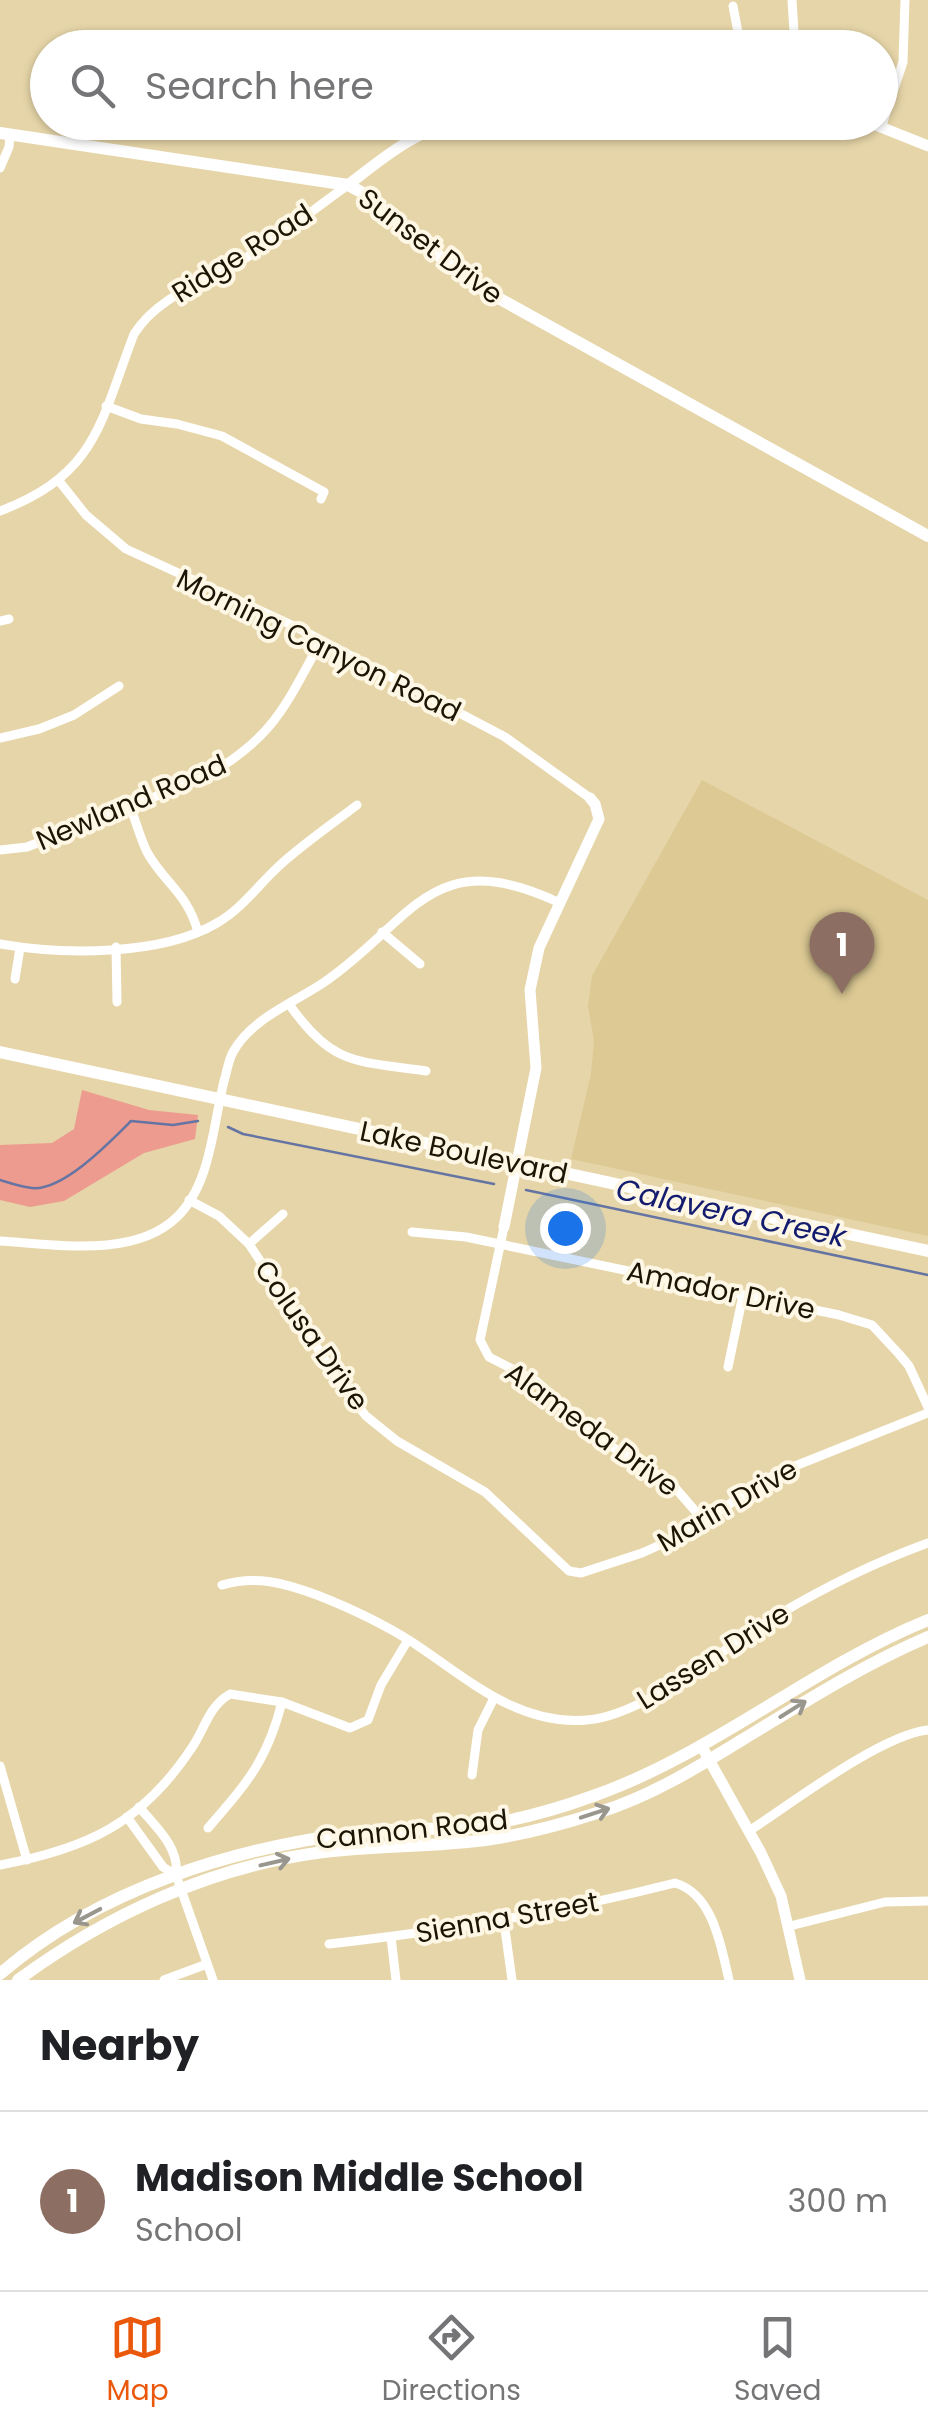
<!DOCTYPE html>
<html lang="en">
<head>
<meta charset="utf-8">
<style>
  body { margin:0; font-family:Poppins,sans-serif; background:#f2f2f2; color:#202124 }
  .you { position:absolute; left:565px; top:1228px; width:35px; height:35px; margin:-25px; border:8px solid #fff; border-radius:50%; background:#1a73e8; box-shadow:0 0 0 15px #1a73e833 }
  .badge { display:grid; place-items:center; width:65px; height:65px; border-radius:50%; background:#ea580c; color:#fff; font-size:32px; font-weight:700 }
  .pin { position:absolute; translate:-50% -82px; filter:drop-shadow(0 2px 5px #0008) }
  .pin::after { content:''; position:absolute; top:52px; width:35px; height:30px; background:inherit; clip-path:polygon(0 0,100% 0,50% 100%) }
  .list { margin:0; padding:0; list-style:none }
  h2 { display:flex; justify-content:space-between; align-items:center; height:130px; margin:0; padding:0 40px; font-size:42px }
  h2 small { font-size:32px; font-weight:400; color:#757577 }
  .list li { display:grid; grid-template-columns:65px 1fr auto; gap:30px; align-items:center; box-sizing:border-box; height:180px; padding:0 40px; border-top:2px solid #e0e0e0 }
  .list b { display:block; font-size:38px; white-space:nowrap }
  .list p { margin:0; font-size:32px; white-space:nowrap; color:#757577 }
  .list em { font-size:32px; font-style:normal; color:#757577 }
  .icon { flex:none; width:55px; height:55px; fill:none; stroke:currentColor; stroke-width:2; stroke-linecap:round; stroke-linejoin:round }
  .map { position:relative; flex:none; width:928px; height:1980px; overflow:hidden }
  .search { position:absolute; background:#fff; box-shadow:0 2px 8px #0004; left:30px; right:30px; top:30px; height:110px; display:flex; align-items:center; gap:25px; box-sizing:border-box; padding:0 35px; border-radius:55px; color:#757577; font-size:38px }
  .sheet { height:310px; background:#fff }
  nav { display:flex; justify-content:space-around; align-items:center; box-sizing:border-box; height:140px; border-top:2px solid #e0e0e0; background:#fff; font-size:28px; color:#757577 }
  nav a { display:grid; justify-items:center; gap:5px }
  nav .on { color:#ea580c }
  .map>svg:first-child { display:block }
  .built { fill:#dcc994 }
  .green { fill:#ed9b8e }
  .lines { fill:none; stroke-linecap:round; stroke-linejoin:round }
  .stream { stroke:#6574a3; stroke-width:2.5 }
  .minor { stroke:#fff; stroke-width:9 }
  .tertiary { stroke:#fff; stroke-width:11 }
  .secondary { stroke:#fff; stroke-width:12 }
  .oneway { stroke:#99968e }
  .labels { text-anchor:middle; stroke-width:8; stroke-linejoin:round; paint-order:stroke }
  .street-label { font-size:28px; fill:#1c1505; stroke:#fef7e5 }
  .water-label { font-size:30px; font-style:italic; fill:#141c70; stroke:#fef7e5 }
</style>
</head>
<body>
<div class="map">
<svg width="928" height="1980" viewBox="0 0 928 1980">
  <rect width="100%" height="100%" fill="#e6d5a8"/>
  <!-- built -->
  <polygon class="built" points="702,780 928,900 928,1236 571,1159 591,1074 594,1041 588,1006 592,976"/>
  <!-- green -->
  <polygon class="green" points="82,1090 149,1110 198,1115 195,1139 144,1153 64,1201 30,1207 0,1200 0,1145 52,1143 74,1129"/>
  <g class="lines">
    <!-- stream -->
    <g class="stream">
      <polyline points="228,1127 243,1134 494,1184"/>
      <path d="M 0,1180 C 10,1183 21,1187 32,1188 C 63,1191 110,1142 131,1121 L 173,1125 L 198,1121"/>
      <polyline points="526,1190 928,1275"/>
    </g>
    <!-- minor -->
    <g class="minor">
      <polyline points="792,0 795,48"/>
      <polyline points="733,6 741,48"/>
      <polyline points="881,128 903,62 905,0"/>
      <polyline points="0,168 9,147 10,134"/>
      <polyline points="106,406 141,419 177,424 222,436 324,492 321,499"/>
      <polyline points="59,481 86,515 126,549 298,628 505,737 590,798"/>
      <path d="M 0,511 C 97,474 100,423 134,334 C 158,297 197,286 234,265 C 274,242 311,211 348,185"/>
      <polyline points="0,621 9,619"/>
      <polyline points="0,738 39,729 74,715 119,686"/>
      <path d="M 130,807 C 136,821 140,838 147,852 C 164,883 187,892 198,932"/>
      <path d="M 0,850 L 27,847 L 205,777 C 274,737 284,708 321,641"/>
      <polyline points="382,932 420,964"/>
      <path d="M 0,944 C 63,955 161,956 217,923 C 242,909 258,885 279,866 C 303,844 331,825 357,805"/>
      <polyline points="116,947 117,1002"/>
      <polyline points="15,979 20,948"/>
      <path d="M 289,1004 C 332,1066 356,1061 426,1071"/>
      <polyline points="189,1200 219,1216 249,1244 345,1390 366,1416 397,1441 485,1492 569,1571 581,1573 642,1553 684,1534 775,1474 928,1413"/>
      <polyline points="504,1227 480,1340 489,1357 536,1381 609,1445 671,1483 703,1520"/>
      <polyline points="412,1232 466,1237 839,1315 872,1325 899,1354 909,1366 928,1407"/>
      <path d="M 0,1241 C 53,1244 134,1259 177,1217 C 211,1184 213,1125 224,1081 C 227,1072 228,1061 233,1052 C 251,1019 293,1003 323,983 C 414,921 430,842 560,903"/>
      <polyline points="249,1244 283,1214"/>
      <polyline points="728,1367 743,1295"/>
      <path d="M 222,1585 C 256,1575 284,1583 317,1595 C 350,1608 382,1623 412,1642 C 467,1678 517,1726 587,1720 C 647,1715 725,1646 778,1615 C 825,1587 876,1562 928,1543"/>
      <polyline points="0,1766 27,1860"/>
      <polyline points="472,1775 478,1730 494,1698"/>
      <path d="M 139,1807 C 156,1827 180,1848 176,1875 L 213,1980"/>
      <polyline points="127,1817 163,1867 176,1875"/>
      <path d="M 208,1828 C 247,1783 267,1761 282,1702"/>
      <path d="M 749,1831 C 792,1803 881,1735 928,1730"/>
      <path d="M 0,1865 C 86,1849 141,1824 191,1749 C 205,1729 208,1707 230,1694 L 282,1702 L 350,1728 L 368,1720 L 381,1685 L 408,1640"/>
      <polyline points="504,1922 512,1980"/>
      <polyline points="790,1926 885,1902 928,1901"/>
      <polyline points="391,1937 396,1980"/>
      <path d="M 329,1944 C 450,1930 557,1913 675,1883 C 713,1894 721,1946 729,1980"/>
      <polyline points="164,1980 207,1964"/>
    </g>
    <!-- tertiary -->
    <g class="tertiary">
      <polyline points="868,122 928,146"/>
      <path d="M 348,185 C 382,159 412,133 454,122"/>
      <polyline points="504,1227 536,1068 530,990 539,948 599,819 595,804 590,798"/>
      <polyline points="702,1747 761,1853 781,1896 800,1980"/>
    </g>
    <!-- secondary -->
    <g class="secondary">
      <polyline points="0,133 348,185 363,193 473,284 928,536"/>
      <polyline points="0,1052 928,1251"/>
      <path d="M 0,1974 C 98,1889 235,1847 362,1832 C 397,1828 433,1830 468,1827 C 511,1822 552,1811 593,1796 C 713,1754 810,1668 928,1620"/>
      <path d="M 18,1980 C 105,1916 208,1868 316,1853 C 366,1846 417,1847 467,1842 C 513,1838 557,1826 600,1812 C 655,1795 706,1762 755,1732 C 811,1698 867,1663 928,1637"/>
    </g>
  </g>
  <!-- one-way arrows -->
  <defs><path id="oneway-shaft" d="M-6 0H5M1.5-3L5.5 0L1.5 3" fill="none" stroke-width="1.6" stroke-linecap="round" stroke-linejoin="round" transform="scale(2.5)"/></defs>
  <g class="oneway">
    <use href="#oneway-shaft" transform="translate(793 1709) rotate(-32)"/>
    <use href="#oneway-shaft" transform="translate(595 1813) rotate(-18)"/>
    <use href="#oneway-shaft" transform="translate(275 1862) rotate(-13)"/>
    <use href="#oneway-shaft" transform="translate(87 1916) rotate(152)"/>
  </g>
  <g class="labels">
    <!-- street labels -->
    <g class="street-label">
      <text transform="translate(431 246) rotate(37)" y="10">Sunset Drive</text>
      <text transform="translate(242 253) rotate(-32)" y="10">Ridge Road</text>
      <text transform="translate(319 645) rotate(26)" y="10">Morning Canyon Road</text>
      <text transform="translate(131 802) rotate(-23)" y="10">Newland Road</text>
      <text transform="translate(464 1152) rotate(12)" y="10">Lake Boulevard</text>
      <text transform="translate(721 1290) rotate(12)" y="10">Amador Drive</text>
      <text transform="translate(312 1335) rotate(55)" y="10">Colusa Drive</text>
      <text transform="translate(592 1429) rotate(36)" y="10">Alameda Drive</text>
      <text transform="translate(727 1505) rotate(-30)" y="10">Marin Drive</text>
      <text transform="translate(713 1656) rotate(-32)" y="10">Lassen Drive</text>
      <text transform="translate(412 1829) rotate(-6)" y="10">Cannon Road</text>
      <text transform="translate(507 1917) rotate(-10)" y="10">Sienna Street</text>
    </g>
    <!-- water labels -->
    <g class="water-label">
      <text transform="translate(731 1213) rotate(12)" y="10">Calavera Creek</text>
    </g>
  </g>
</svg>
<div class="you"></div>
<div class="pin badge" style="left:842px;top:994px;background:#8d6e63">1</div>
<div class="search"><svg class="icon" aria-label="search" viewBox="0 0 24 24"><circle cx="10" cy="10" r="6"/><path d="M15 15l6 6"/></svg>Search here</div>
</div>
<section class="sheet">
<h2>Nearby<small></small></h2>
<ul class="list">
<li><span class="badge" style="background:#8d6e63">1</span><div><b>Madison Middle School</b><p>School</p></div><em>300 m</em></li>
</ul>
</section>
<nav>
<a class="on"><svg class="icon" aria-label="map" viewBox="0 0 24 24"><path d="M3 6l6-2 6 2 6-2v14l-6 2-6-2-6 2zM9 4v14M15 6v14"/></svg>Map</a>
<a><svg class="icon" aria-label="directions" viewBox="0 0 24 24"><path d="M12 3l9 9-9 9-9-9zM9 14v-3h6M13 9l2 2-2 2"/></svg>Directions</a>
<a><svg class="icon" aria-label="saved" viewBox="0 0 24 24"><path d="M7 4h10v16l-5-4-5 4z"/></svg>Saved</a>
</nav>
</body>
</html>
